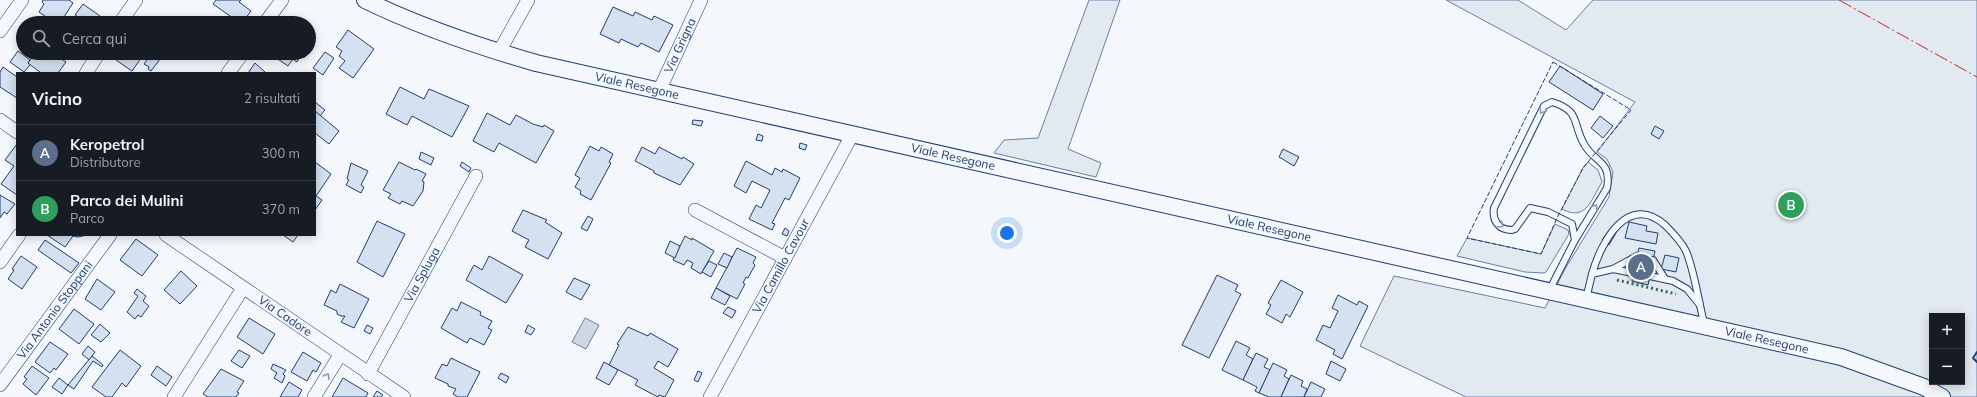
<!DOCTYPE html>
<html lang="it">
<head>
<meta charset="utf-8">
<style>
  body { margin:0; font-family:Mulish,sans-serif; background:#242831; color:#f1f3f6 }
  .controls { position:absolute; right:12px; bottom:12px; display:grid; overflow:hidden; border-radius:0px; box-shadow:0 2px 10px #0003 }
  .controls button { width:36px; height:36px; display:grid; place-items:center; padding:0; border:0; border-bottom:1px solid #363941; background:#171b24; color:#f1f3f6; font:20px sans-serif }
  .you { position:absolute; left:1007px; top:233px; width:14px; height:14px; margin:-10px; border:3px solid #fff; border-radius:50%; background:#1a73e8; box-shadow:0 0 0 6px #1a73e833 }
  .badge { display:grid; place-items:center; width:26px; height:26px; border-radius:50%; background:#c62828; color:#fff; font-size:13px; font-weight:700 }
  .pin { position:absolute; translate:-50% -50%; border:2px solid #fff; box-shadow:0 1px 4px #0006 }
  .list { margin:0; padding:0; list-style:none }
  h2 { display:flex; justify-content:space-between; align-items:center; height:52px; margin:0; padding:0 16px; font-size:17px }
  h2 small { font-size:13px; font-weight:400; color:#9ea1a6 }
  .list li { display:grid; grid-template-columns:26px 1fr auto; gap:12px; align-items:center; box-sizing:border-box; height:56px; padding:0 16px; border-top:1px solid #363941 }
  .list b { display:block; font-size:15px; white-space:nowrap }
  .list p { margin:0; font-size:13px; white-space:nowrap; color:#9ea1a6 }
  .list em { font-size:13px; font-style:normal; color:#9ea1a6 }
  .icon { flex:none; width:22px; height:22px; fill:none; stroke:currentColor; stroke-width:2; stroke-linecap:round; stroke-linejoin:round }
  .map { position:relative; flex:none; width:1977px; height:397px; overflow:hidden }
  .search { position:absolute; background:#171b24; box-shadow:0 2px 10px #0003; left:16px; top:16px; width:300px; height:44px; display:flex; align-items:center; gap:10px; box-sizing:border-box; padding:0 14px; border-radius:22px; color:#9ea1a6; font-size:15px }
  .panel { position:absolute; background:#171b24; box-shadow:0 2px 10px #0003; left:16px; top:72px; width:300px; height:164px; border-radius:0px }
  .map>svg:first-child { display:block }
  .green { fill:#e3e9f0; stroke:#687fa3; fill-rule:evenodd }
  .water { fill:#cfd7e4; stroke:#687fa3 }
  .building { fill:#d5e0f0; stroke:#1d3f73 }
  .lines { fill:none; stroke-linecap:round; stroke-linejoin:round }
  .service-casing { stroke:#1d3f73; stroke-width:8 }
  .minor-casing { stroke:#1d3f73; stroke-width:14 }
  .tertiary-casing { stroke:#1d3f73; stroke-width:18 }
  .service { stroke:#f4f7fb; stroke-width:6 }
  .minor { stroke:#f4f7fb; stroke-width:13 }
  .tertiary { stroke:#f4f7fb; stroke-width:16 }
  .hedge { stroke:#2c6c60; stroke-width:3; stroke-dasharray:2 3; stroke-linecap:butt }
  .fence { stroke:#1d3f73; stroke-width:1; stroke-dasharray:5 2; stroke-linecap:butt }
  .wall { stroke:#1d3f73; stroke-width:2 }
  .power { stroke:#c62828; stroke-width:1; stroke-dasharray:14 3 2 3; stroke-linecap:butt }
  .oneway { stroke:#889bb7 }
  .labels { text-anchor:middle; stroke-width:3; stroke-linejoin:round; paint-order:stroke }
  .street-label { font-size:12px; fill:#1d3f73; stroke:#f4f7fb }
</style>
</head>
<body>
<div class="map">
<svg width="1977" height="397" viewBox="0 0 1977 397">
  <rect width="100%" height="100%" fill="#f4f7fb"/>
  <!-- green -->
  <g class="green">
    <polygon points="1089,0 1120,0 1068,149 1101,163 1096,177 994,153 1004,140 1038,138"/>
    <path d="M 1446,0 L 1518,0 L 1566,30 L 1593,0 L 1977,0 L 1977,397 L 1466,397 L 1360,346 L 1394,276 L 1545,308 L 1565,269 L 1609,197 L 1613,172 L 1607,159 L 1597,152 L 1635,102 ZM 1932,316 L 1962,316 L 1962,382 L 1932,382 Z"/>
    <path d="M 1588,162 L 1598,170 L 1602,182 C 1591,200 1586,222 1562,209 L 1583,168 Z"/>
    <polygon points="1555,224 1568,230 1569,234 1546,272 1544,273 1525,272 1457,256 1467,238 1541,254"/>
  </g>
  <!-- water -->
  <polygon class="water" points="585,318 599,325 586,349 572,342"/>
  <!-- building -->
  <g class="building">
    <polygon points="43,0 69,0 73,3 60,23 55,23 39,12 44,4 42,2"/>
    <polygon points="216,0 241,0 239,2 251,11 242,23 240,23 213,4"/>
    <polygon points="83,4 100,16 97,20 94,19 91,23 87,23 75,15"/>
    <polygon points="613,7 633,16 635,12 652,20 654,16 673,25 659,52 641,43 638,47 621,39 619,43 600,34"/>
    <polygon points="348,30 374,49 353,78 339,68 345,61 339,56 342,51 336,47"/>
    <polygon points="18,51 30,60 28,63 30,65 24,72 10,62"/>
    <polygon points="325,52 334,58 323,75 313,68"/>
    <polygon points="35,53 53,53 66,62 58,73 41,73 28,63"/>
    <polygon points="121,53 142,53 144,54 132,71 116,60"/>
    <polygon points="152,53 161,58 151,71 148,69 149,67 144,64"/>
    <polygon points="269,53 307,53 305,57 299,58 297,62 293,59 288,66"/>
    <polygon points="255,63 265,72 266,73 248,73"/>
    <polygon points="1560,66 1603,94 1593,110 1549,82"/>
    <polygon points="3,67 17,77 17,98 0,87 0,72"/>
    <polygon points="400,87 424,99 429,89 469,106 452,137 412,116 407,125 386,114"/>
    <polygon points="315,102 325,110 320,116 315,111"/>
    <polygon points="315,111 339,131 329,144 315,133"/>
    <polygon points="487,113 510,125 516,115 533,124 543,127 544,125 554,131 536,163 499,143 494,152 473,141"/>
    <polygon points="1600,116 1613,126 1603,138 1591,128"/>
    <polygon points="693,120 703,121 701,126 692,124"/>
    <polygon points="1655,126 1664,131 1659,139 1651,134"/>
    <polygon points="758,134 763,136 762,141 756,140"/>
    <polygon points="800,143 807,145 805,150 799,148"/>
    <polygon points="17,144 17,195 1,184 14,166 5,160"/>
    <polygon points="590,146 599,151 601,147 613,154 609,162 611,163 591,200 580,194 581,191 575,187 580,178 575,175"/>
    <polygon points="642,147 655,154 659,147 682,159 683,157 694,164 680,185 654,173 654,171 635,161"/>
    <polygon points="1283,149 1299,157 1294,166 1279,157"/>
    <polygon points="421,152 434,158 431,165 419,159"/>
    <polygon points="746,161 772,175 775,168 782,172 783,169 800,178 789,200 785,198 772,223 775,224 772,230 749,219 756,205 761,208 770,190 752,181 746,193 734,186"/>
    <polygon points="315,162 331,174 316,196 322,200 315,210"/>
    <polygon points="399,162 415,170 416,169 426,174 422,181 424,182 423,191 413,206 402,201 400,204 388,198 391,194 383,190"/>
    <polygon points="462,162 471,168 469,172 460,166"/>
    <polygon points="351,163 368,171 361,185 364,187 361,193 346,185 349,180 347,179"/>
    <polygon points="0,195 15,204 7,214 4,212 0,218"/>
    <polygon points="523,210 547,220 545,222 562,233 548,259 525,247 529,240 512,231"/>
    <polygon points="588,216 593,219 587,231 581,228"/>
    <polygon points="377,221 405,234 383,277 357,262"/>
    <polygon points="1629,222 1647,226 1646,231 1658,233 1656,244 1625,238"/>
    <polygon points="785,228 789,231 787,236 782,234"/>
    <polygon points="1610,229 1616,233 1609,245 1602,240"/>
    <polygon points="47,235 87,235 78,237 73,236 65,247"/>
    <polygon points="283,235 298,235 293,242"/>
    <polygon points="685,236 692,240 692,238 714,251 701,274 691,268 693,263 687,260 684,265 673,260"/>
    <polygon points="136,239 158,255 142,276 120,260"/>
    <polygon points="45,240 79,263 71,273 38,250"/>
    <polygon points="670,241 680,246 675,258 665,253"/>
    <polygon points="737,248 756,257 753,263 755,265 748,278 746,277 743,283 745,284 737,299 716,288"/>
    <polygon points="1639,248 1655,251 1648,285 1632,281"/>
    <polygon points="724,253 732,257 727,268 718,264"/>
    <polygon points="1665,255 1679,258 1676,272 1661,269"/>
    <polygon points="21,256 37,267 22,289 8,279 14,270 12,269"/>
    <polygon points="489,256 523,275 506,303 466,280 474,265 482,270"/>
    <polygon points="709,261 717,265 711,277 702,272"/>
    <polygon points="181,271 197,286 180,304 164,290"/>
    <polygon points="1217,275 1238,285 1235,291 1241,294 1209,358 1182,345"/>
    <polygon points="574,278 590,285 581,300 566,292"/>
    <polygon points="97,279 115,292 101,310 85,299"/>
    <polygon points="1281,280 1303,292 1290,317 1286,314 1282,323 1266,314 1271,305 1268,303"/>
    <polygon points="340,284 369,299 354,328 341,322 345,316 341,316 337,314 337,311 324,305 331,290 336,293"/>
    <polygon points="716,288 730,296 725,305 711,298"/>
    <polygon points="137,289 146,296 143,301 149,306 141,317 138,315 135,319 127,312 138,296 134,293"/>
    <polygon points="1338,295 1357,305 1359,301 1368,306 1342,359 1333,354 1335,350 1316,340 1323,325 1330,328 1338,311 1332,308"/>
    <polygon points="461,302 481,312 480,315 492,321 488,328 492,330 484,345 470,338 467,343 441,328 452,308 457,311"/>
    <polygon points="728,307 736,311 732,318 723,313"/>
    <polygon points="74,309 94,324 79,344 59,329"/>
    <polygon points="249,318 275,334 263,354 237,337"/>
    <polygon points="100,324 110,333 101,342 91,335"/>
    <polygon points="367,325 373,328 370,334 364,331"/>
    <polygon points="528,325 535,329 531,335 525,332"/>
    <polygon points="628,327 648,336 650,333 678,349 668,367 658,361 654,368 674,380 665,397 659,395 658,397 635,385 638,380 609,365 619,345 617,344"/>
    <polygon points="1236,341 1250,348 1246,355 1253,359 1243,380 1222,370"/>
    <polygon points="50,342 68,354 56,370 54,368 50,373 35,362"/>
    <polygon points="88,346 95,352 89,360 82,354"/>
    <polygon points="120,350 141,366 126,387 122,383 112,397 106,397 92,387"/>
    <polygon points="239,350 250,356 242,368 231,361"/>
    <polygon points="303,352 321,363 316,372 313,370 307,381 291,372"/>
    <polygon points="1256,353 1268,359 1264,367 1270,370 1259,393 1255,391 1257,387 1243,380"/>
    <polygon points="92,356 103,365 102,367 93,361 74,389 68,385"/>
    <polygon points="451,358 480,372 467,397 458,397 453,394 456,389 448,386 448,384 435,378 442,364 447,366"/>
    <polygon points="1331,361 1346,369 1340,381 1326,374"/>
    <polygon points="604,362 618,370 609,385 596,378"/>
    <polygon points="1273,363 1287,370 1284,376 1289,379 1281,397 1269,397 1259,393"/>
    <polygon points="273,364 286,370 283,374 285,376 282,383 274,378 277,373 271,369"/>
    <polygon points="32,366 49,378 36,395 23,384 27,379 24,377"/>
    <polygon points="157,366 172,377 166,386 151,375"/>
    <polygon points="221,369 244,381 237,392 239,393 236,397 208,397 203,394"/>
    <polygon points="698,371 702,373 698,382 694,380"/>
    <polygon points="501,373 509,377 506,383 498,378"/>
    <polygon points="1291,375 1303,381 1301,386 1307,389 1304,397 1281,397"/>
    <polygon points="59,378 68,385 62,394 52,387"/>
    <polygon points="343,378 368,393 366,397 332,397"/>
    <polygon points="289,382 302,390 298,397 280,397"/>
    <polygon points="1311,382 1325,389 1321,397 1304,397"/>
    <polygon points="377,391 383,395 381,397 373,397"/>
  </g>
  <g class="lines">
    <!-- service casing -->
    <g class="service-casing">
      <g id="service">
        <polyline points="1653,260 1665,279"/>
        <polyline points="1613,269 1637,256"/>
        <path d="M 1592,274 C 1601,242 1628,192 1665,225 C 1673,233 1681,241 1686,251 C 1693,268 1696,287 1700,305"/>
        <polyline points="1650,276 1673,281 1687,289 1700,305 1704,324"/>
        <path d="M 1549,291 L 1575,240 L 1607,188 C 1612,160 1594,163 1584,144 C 1572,123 1581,111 1552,102 L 1544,106 L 1494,208 C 1492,220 1498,230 1512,230 L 1515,229 L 1530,208 L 1548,212 L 1572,224 L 1575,240"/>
        <polyline points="1586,299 1592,274 1613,269 1633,273"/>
      </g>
    </g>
    <!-- minor casing -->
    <g class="minor-casing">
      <g id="minor">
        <polyline points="120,23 136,0"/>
        <polyline points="265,23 282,0"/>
        <polyline points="0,31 22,0"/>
        <polyline points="499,52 528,0"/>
        <polyline points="86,73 99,53"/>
        <polyline points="228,73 243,53"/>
        <path id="s1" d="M 659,91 L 701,0"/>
        <polyline points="0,120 17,132"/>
        <polyline points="695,210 785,258"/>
        <path id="s2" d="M 166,235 L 404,397"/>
        <polyline points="0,262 19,235"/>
        <path id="s3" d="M 368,374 L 476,176"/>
        <path id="s4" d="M 0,385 L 110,235"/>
        <polyline points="174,397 243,288"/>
        <polyline points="314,397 340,355"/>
        <path id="s5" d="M 710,397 L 852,135"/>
      </g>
    </g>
    <!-- tertiary casing -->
    <g class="tertiary-casing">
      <g id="tertiary">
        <path id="s6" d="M 365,0 C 420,27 477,46 536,63 L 1841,357 L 1924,387 L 1942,397"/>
      </g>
    </g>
    <!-- service -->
    <use href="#service" class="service"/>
    <!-- minor -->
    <use href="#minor" class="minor"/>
    <!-- tertiary -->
    <use href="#tertiary" class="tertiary"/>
    <!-- hedge -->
    <polyline class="hedge" points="1617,280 1676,294"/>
    <!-- fence -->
    <polygon class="fence" points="1553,62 1631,110 1583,168 1558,216 1541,254 1467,238"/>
    <!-- wall -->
    <polyline class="wall" points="1977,352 1973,358 1977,362"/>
    <!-- power -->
    <polyline class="power" points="1839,0 1977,77"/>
  </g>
  <!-- one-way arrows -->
  <defs><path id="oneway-chevron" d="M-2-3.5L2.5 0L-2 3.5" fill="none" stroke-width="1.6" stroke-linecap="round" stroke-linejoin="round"/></defs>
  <g class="oneway">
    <use href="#oneway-chevron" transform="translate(1542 111) rotate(123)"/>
    <use href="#oneway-chevron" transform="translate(1595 207) rotate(-58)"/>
    <use href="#oneway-chevron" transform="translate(1501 225) rotate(35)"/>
    <use href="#oneway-chevron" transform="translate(327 376) rotate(-59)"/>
  </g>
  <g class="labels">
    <!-- street labels -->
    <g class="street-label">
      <text dy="4" stroke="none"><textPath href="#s1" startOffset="50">Via Grigna</textPath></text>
      <text dy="4" stroke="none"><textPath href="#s6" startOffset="286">Viale Resegone</textPath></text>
      <text dy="4" stroke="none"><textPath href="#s6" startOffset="610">Viale Resegone</textPath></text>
      <text dy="4" stroke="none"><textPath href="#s6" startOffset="934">Viale Resegone</textPath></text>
      <text dy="4" stroke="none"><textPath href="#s5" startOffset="149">Via Camillo Cavour</textPath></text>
      <text dy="4" stroke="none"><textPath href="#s3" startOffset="113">Via Spluga</textPath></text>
      <text dy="4" stroke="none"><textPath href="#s4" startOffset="93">Via Antonio Stoppani</textPath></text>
      <text dy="4" stroke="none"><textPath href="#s2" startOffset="144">Via Cadore</textPath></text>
      <text dy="4" stroke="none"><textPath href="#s6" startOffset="1444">Viale Resegone</textPath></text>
    </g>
  </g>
</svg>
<div class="controls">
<button>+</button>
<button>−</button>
</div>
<div class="you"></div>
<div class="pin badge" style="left:1641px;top:267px;background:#5c6f8a">A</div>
<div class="pin badge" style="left:1791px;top:205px;background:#2e9e5b">B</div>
<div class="search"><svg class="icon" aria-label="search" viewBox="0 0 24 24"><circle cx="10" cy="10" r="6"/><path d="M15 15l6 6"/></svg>Cerca qui</div>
<section class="panel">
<h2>Vicino<small>2 risultati</small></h2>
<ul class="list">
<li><span class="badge" style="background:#5c6f8a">A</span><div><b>Keropetrol</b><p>Distributore</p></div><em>300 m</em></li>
<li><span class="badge" style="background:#2e9e5b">B</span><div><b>Parco dei Mulini</b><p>Parco</p></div><em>370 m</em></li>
</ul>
</section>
</div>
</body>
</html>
